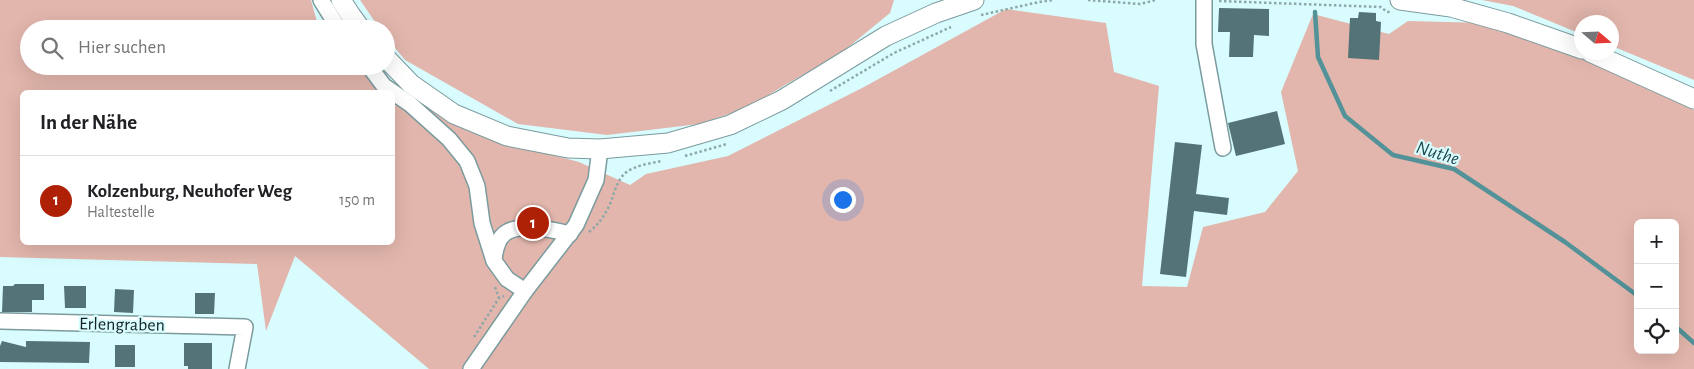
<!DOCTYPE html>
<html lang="de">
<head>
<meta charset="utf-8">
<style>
  body { margin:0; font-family:"Alegreya Sans",sans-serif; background:#f6f6f6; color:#202124 }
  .controls { position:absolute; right:15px; bottom:15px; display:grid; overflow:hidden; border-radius:8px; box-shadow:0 5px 20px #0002 }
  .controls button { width:45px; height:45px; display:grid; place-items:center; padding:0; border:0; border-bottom:1px solid #e0e0e0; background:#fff; color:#202124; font:25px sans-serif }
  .compass { position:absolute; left:1574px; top:15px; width:45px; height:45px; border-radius:50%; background:#fff; box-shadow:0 5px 20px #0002; rotate:109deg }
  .you { position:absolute; left:842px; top:199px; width:18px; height:18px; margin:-12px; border:4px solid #fff; border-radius:50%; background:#1a73e8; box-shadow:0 0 0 8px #1a73e833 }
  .badge { display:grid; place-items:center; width:32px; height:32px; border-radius:50%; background:#ae2106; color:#fff; font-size:16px; font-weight:700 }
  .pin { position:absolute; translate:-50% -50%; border:2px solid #fff; box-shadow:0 1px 5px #0006 }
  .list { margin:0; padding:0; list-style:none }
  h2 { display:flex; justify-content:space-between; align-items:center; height:65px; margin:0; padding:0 20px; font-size:21px }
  h2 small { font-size:16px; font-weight:400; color:#757577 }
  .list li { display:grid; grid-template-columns:32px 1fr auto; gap:15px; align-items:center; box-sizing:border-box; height:90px; padding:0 20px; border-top:1px solid #e0e0e0 }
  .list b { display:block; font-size:19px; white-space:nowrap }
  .list p { margin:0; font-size:16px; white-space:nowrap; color:#757577 }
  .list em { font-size:16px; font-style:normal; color:#757577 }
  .icon { flex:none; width:28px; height:28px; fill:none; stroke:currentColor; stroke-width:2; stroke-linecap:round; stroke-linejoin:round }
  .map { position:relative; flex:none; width:1694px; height:369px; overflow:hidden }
  .search { position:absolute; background:#fff; box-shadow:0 5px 20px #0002; left:20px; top:20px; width:375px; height:55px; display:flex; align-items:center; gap:12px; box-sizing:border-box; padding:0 18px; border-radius:28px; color:#757577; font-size:19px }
  .panel { position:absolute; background:#fff; box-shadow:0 5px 20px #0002; left:20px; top:90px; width:375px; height:155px; border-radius:8px }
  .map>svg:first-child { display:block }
  .green { fill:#e2b6ac; fill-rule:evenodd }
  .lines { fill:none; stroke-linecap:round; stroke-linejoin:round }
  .stream { stroke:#529298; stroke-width:4.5 }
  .building { fill:#547376 }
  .minor-casing { stroke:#7b9b9e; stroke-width:18 }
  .major-casing { stroke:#7b9b9e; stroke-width:21 }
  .path { stroke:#8ea8aa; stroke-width:2.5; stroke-dasharray:2.5 2.5; stroke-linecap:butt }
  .minor { stroke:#fff; stroke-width:15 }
  .major { stroke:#fff; stroke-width:19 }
  .labels { text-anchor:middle; stroke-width:4.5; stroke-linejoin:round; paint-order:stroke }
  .street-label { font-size:18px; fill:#152223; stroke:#d9fcff }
  .water-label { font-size:19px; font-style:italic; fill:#20494c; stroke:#d9fcff }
</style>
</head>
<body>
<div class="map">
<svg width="1694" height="369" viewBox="0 0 1694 369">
  <rect width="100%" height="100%" fill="#d9fcff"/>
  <!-- green -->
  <g class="green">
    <path d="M 0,0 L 311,0 L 319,29 L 29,29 L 29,66 L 365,66 L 368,72 L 503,142 L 579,162 L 630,185 L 646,174 L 728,156 L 864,87 L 1006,9 L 1106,23 L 1114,72 L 1159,86 L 1142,286 L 1187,287 L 1203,227 L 1265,212 L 1298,171 L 1281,92 L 1313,14 L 1389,34 L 1408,21 L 1488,23 L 1587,60 L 1694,110 L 1694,369 L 429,369 L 295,256 L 266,331 L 257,264 L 0,257 ZM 22,92 L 392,92 L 392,242 L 22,242 ZM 1638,223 L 1675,223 L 1675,350 L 1638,350 Z"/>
    <polygon points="360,0 894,0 890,13 840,54 785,85 747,108 699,124 607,135 518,124 405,60 386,37 386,29 380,29"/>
    <polygon points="1482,0 1694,0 1694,80 1612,46 1612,22 1582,22 1581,34 1513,6"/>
  </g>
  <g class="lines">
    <!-- stream -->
    <g class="stream">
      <polyline points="1315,12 1318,57 1345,116 1393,155 1454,169 1565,242 1638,296"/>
      <polyline points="1675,326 1694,343"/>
    </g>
  </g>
  <!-- building -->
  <g class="building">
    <polygon points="1219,8 1269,9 1269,36 1254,35 1253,57 1229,57 1230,32 1218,32"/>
    <polygon points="1359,12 1376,13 1376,21 1381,22 1379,60 1348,58 1350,18 1358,18"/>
    <polygon points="1277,111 1285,144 1236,156 1228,123"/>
    <polygon points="1175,142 1202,145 1196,194 1229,198 1227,215 1194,211 1186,277 1160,274"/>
    <polygon points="15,284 44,284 44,300 32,300 32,312 2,312 3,286 13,286"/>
    <polygon points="64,286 86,286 86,308 65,308"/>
    <polygon points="115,289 134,290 133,313 114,312"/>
    <polygon points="195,293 215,293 214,314 195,314"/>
    <polygon points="2,341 26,347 26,341 90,342 89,363 0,362 0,346"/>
    <polygon points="184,343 212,343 212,369 188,369 188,366 184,366"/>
    <rect x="115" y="345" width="20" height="22"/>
  </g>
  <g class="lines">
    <!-- minor casing -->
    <g class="minor-casing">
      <g id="minor">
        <polyline points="321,0 339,29"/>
        <polyline points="1204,0 1204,44 1223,148"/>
        <polyline points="369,66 384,86 410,104 449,139 467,161 477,186 482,223 494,261 507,279 525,291"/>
        <path d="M 494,260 C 495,250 498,237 507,232 C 523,223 554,230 570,234"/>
        <polyline points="0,321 245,327 237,369"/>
        <polyline points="471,369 525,291 576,225 596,180 600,149"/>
      </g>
    </g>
    <!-- major casing -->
    <g class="major-casing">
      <g id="major">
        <polyline points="341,0 350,14 361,29"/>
        <polyline points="1400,0 1451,7 1508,23 1582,49"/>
        <polyline points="1590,52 1694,99"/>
        <polyline points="386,58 411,84 454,114 507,136 568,148 600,149 668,143 730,125 782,100 886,36 936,13 974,0"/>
      </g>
    </g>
    <!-- path -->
    <g class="path">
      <polyline points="1088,0 1140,4 1156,0"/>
      <polyline points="1219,1 1381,7 1387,12 1391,12"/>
      <polyline points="981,15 1039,2 1053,0"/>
      <polyline points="830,91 894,53 951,27"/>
      <polyline points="685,156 727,144"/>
      <path d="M 589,232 C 599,224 605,215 610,204 C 615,192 617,178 628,171 C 638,165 651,163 662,161"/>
      <polyline points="495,287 499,298"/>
      <polyline points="474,337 499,298 504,296"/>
    </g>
    <!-- minor -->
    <use href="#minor" class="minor"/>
    <!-- major -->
    <use href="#major" class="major"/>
  </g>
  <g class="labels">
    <!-- street labels -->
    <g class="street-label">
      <text transform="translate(122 324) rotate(1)" y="6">Erlengraben</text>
    </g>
    <!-- water labels -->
    <g class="water-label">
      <text transform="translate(1438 152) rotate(17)" y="7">Nuthe</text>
    </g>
  </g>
</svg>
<div class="controls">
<button>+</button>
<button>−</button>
<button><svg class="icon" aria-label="locate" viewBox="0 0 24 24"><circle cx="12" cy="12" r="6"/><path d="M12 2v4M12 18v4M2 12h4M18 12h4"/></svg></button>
</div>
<svg class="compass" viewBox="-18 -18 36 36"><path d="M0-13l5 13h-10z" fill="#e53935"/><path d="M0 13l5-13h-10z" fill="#757577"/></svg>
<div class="you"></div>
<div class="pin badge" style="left:533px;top:223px">1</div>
<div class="search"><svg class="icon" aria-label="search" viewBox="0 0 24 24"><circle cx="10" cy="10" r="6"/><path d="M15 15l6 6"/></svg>Hier suchen</div>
<section class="panel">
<h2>In der Nähe<small></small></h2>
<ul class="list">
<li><span class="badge">1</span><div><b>Kolzenburg, Neuhofer Weg</b><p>Haltestelle</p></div><em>150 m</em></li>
</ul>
</section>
</div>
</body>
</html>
